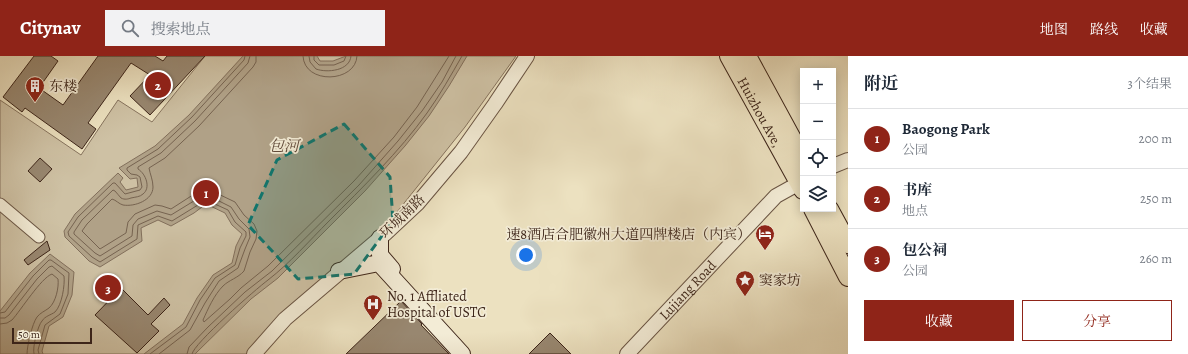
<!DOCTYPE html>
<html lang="zh">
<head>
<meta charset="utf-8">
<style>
  body { margin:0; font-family:Alegreya,"Noto Serif SC",serif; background:#f2f2f3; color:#1f2937 }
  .controls { position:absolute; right:12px; top:12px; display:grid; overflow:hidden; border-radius:0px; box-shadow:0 2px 10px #0003 }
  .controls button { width:36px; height:36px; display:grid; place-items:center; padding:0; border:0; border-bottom:1px solid #e0e1e3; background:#fff; color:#1f2937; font:20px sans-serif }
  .scale { position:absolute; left:12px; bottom:10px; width:80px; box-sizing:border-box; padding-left:4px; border:2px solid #3d2519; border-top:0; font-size:11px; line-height:14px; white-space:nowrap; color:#3d2519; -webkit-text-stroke:3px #f3ecd6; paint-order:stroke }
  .you { position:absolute; left:526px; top:199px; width:14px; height:14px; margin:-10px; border:3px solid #fff; border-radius:50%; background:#1a73e8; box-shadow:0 0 0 6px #1a73e833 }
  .badge { display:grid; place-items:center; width:26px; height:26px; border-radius:50%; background:#8f2418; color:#fff; font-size:13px; font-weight:700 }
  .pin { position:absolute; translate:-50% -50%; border:2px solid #fff; box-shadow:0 1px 4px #0006 }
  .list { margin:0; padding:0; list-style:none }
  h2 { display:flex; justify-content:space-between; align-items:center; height:52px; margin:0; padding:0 16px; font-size:17px }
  h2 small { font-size:13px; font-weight:400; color:#747a83 }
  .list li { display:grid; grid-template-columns:26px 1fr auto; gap:12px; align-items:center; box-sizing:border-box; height:60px; padding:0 16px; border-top:1px solid #e0e1e3 }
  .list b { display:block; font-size:15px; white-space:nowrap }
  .list p { margin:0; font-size:13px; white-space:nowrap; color:#747a83 }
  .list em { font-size:13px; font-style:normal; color:#747a83 }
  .actions { display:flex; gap:8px; padding:12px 16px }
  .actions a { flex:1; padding:9px 0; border:1px solid #8f2418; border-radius:0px; text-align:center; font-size:14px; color:#8f2418 }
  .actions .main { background:#8f2418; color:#fff }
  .icon { flex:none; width:22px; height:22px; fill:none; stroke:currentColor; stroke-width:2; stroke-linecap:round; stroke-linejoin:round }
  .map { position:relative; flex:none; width:848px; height:298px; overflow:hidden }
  header { display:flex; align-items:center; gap:24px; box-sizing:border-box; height:56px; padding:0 20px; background:#8f2418; color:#fff }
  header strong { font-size:19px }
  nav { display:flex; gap:22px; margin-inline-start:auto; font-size:14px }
  .search { width:280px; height:36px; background:#f2f2f3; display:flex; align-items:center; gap:10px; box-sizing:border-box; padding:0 14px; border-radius:0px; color:#747a83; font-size:15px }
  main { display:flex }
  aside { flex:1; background:#fff }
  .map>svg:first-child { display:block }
  .green { fill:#cec1a4; stroke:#86735e }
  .water { fill:#b0a187; stroke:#826f5b }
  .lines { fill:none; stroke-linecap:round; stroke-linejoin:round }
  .shore { stroke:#766350; stroke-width:1 }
  .building { fill:#988770; stroke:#3d2519 }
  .minor-casing { stroke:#695443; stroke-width:13 }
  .tertiary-casing { stroke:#695443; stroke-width:16 }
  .secondary-casing { stroke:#3d2519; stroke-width:18 }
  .primary-casing { stroke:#3d2519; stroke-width:20 }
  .minor { stroke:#f3ecd6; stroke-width:11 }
  .tertiary { stroke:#f3ecd6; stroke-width:14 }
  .secondary { stroke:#f3ecd6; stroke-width:16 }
  .primary { stroke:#ece1c0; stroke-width:18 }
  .marked { fill:#0f766e; fill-opacity:0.2; stroke:#0f766e; stroke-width:3; stroke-dasharray:8 5; stroke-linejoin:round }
  .labels { text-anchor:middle; stroke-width:3.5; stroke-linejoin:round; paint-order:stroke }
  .poi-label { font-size:14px; fill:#3d2519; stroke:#f3ecd6; text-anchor:start }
  .street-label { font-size:14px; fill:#3d2519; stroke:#f3ecd6 }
  .water-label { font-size:15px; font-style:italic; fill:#604a3a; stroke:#f3ecd6 }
</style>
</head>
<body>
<header>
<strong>Citynav</strong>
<div class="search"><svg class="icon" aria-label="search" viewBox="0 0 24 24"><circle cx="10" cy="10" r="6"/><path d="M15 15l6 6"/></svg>搜索地点</div>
<nav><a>地图</a><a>路线</a><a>收藏</a></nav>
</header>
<main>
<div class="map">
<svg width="848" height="298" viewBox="0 0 848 298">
  <rect width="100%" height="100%" fill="#ece1c0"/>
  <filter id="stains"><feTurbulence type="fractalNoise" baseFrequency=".005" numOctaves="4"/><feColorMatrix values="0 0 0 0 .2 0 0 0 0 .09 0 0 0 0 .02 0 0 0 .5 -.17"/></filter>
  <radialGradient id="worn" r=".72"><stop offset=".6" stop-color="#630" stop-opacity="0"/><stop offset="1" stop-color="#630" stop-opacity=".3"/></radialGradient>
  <!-- green -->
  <polygon class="green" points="205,0 516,0 465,71 381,176 380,199 341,222 254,298 0,298 0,44 81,99 118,44 152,66"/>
  <!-- water -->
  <g class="water">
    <polygon points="243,0 317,0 320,5 333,5 346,0 467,0 449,30 429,60 405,90 365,135 278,222 251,243 195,298 144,298 183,268 197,242 213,219 232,207 236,190 242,178 232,169 225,157 206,148 194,157 171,170 158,164 141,172 142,185 100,211 89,205 65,181 64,175 75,158 118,117 123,122 120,126 126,134 138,131 137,122 130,123 119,112 155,90 189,59"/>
    <polygon points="50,198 74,216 72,239 63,261 49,270 42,295 43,298 0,298 0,255 30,217"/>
  </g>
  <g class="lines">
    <!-- shore -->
    <g class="shore">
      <path d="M 256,0 L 256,6 L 253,11 L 199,70 L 165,102 L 149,112 C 150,118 153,124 153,131 C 153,144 135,151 123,149 C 119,148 116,144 112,143 L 87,168 L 82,175 L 100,193 L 126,177 L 128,166 L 135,158 L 155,149 L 162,150 L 171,153 L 199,135 L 205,133 L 212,135 L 235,146 L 244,159 L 254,168 L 257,175 L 256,183 L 250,196 L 244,215 C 238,222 229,224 223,230 C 214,239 208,253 203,264 L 204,266 L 230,243 L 241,232 L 268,210 L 354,125 L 394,81 L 417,51 L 449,0"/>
      <path d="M 303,0 C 304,29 356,27 357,0"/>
      <path d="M 309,0 L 310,6 L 316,13 C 327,17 350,15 351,0"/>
      <polyline points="314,0 314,4 319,9 334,9 344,5 346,0"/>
      <polyline points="0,257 5,256 33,220 49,204 51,204 69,217 68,238 60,258 45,269 38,294 39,298"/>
      <path d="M 0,262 L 5,262 L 9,259 L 37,223 L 49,211 L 52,210 L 64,220 C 65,229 62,249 55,256 C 51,259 45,260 42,265 C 38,269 32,292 34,298"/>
      <path d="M 0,268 L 7,267 L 12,264 C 21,254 41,222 52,218 L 58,223 C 59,231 56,246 49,252 C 45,255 40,257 37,261 C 32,268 27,290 27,298"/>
      <polyline points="150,298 186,271 200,244 215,222 235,209 240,192 246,180 246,176 235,166 228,154 206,144 172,165 158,160 138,169 137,183 100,206 92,201 69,180 68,176 78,161 113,127 115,127 125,138 140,134 142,131 140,121 137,119 131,118 127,114 127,112 158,93 192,61 244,4 245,0"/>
      <path d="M 159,298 L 190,274 L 205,247 L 219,225 L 238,212 L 245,193 L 250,181 L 249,173 L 239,163 L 231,151 L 209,140 L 202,140 L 171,159 L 157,155 L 138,163 L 133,169 L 132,180 L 100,200 L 95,197 L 74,178 L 74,176 L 82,164 L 113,134 L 115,135 C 117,137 119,140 121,142 C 125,144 128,143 131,142 C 135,141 140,141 143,138 C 151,132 146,118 138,113 L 138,111 L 161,97 L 195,65 L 248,7 L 250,0"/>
      <polyline points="187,298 189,291 208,271 245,236 272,215 359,129 398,85 422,55 442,26 456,0"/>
      <path d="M 192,298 C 193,288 256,233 268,224 C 290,207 309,185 329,165 C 363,131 399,96 427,57 C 440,39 451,19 462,0"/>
    </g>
  </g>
  <!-- building -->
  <g class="building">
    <polygon points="34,0 51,0 58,5 39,32 63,49 98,0 155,0 163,5 167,0 205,0 150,59 130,40 150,19 131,7 88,67 96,73 82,93 25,52 22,56 3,41"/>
    <polygon points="40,102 52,113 40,126 28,115"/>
    <polygon points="47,185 50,194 28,209 24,204"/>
    <polygon points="121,232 148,259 164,242 170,249 151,268 159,275 137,297 95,259"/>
    <polygon points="401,245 422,268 421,269 449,298 346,298"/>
    <polygon points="550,277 571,298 529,298"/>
  </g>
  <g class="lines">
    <!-- minor casing -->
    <g class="minor-casing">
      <polyline id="minor" points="0,148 39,181"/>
    </g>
    <!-- tertiary casing -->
    <g class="tertiary-casing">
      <g id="tertiary">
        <polyline points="833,110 848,104"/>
        <polyline points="254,298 285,263 386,177 417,148 461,96 495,48 527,0"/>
        <path id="s1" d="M 627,298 L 776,140 L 803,125"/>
      </g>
    </g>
    <!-- secondary casing -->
    <g class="secondary-casing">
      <g id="secondary">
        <polyline points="380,182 380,199 392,213"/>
        <polyline points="339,215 379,207 462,298"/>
      </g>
    </g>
    <!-- primary casing -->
    <g class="primary-casing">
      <g id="primary">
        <path id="s2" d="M 729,0 L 803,134"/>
        <polyline points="747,0 803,103"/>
        <polyline points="813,153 848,221"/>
        <polyline points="829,153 848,188"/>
      </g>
    </g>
    <!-- minor -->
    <use href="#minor" class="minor"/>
    <!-- tertiary -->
    <use href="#tertiary" class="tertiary"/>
    <!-- secondary -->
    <use href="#secondary" class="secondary"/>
    <!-- primary -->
    <use href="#primary" class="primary"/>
  </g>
  <!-- marked area -->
  <path class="marked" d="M 344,68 L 390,121 L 393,165 L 354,218 L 298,223 L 248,169 L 277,104 Z"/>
  <!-- icons -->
  <defs>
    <g id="building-pin" transform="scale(1)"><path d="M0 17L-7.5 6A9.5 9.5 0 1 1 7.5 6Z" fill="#8f2418" stroke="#f3ecd6"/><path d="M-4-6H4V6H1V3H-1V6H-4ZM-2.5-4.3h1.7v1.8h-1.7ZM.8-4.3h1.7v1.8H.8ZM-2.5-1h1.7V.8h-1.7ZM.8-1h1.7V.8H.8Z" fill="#fff"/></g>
    <g id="hotel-pin" transform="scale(1)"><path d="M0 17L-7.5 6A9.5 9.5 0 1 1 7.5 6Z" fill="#8f2418" stroke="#f3ecd6"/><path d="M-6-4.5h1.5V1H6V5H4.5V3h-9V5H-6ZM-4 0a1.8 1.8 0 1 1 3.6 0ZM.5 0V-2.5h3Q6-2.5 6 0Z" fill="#fff"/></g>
    <g id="sight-pin" transform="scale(1)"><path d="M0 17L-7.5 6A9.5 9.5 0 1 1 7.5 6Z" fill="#8f2418" stroke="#f3ecd6"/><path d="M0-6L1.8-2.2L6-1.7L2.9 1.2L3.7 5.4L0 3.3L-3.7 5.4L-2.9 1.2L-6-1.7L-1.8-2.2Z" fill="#fff"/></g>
    <g id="hospital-pin" transform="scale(1)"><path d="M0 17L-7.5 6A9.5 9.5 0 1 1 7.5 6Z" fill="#8f2418" stroke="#f3ecd6"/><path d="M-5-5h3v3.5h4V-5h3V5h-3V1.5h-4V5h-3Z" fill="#fff"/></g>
  </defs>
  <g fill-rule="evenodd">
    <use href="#building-pin" x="35" y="30"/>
    <use href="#hotel-pin" x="765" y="178"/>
    <use href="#sight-pin" x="745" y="224"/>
    <use href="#hospital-pin" x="373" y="248"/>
  </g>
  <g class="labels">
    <!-- poi labels -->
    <g class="poi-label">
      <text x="49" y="35">东楼</text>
      <text x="751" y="183" text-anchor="end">速8酒店合肥徽州大道四牌楼店（内宾）</text>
      <text x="759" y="229">窦家坊</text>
      <text x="387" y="245">No. 1 Affliated<tspan x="387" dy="16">Hospital of USTC</tspan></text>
    </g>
    <!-- street labels -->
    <g class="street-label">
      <text dy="5" stroke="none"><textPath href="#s2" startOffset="64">Huizhou Ave,</textPath></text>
      <text transform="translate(402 160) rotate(-44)" y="5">环城南路</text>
      <text dy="5" stroke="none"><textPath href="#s1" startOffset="88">Lujiang Road</textPath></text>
    </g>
    <!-- water labels -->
    <g class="water-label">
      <text x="284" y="95">包河</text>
    </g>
  </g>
  <rect width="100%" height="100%" filter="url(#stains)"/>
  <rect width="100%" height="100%" fill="url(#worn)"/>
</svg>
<div class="controls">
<button>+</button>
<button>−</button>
<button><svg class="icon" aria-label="locate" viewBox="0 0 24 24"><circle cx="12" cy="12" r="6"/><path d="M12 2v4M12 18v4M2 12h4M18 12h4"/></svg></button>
<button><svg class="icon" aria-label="layers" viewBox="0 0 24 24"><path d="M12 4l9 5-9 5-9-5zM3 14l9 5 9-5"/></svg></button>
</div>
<div class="scale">50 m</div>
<div class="you"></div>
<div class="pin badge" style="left:206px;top:137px">1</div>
<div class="pin badge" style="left:158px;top:29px">2</div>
<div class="pin badge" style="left:108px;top:232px">3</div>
</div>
<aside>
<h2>附近<small>3个结果</small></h2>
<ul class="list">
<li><span class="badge">1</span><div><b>Baogong Park</b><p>公园</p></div><em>200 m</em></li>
<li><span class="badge">2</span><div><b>书库</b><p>地点</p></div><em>250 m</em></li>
<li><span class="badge">3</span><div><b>包公祠</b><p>公园</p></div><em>260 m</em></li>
</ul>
<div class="actions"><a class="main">收藏</a><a>分享</a></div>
</aside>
</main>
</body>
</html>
